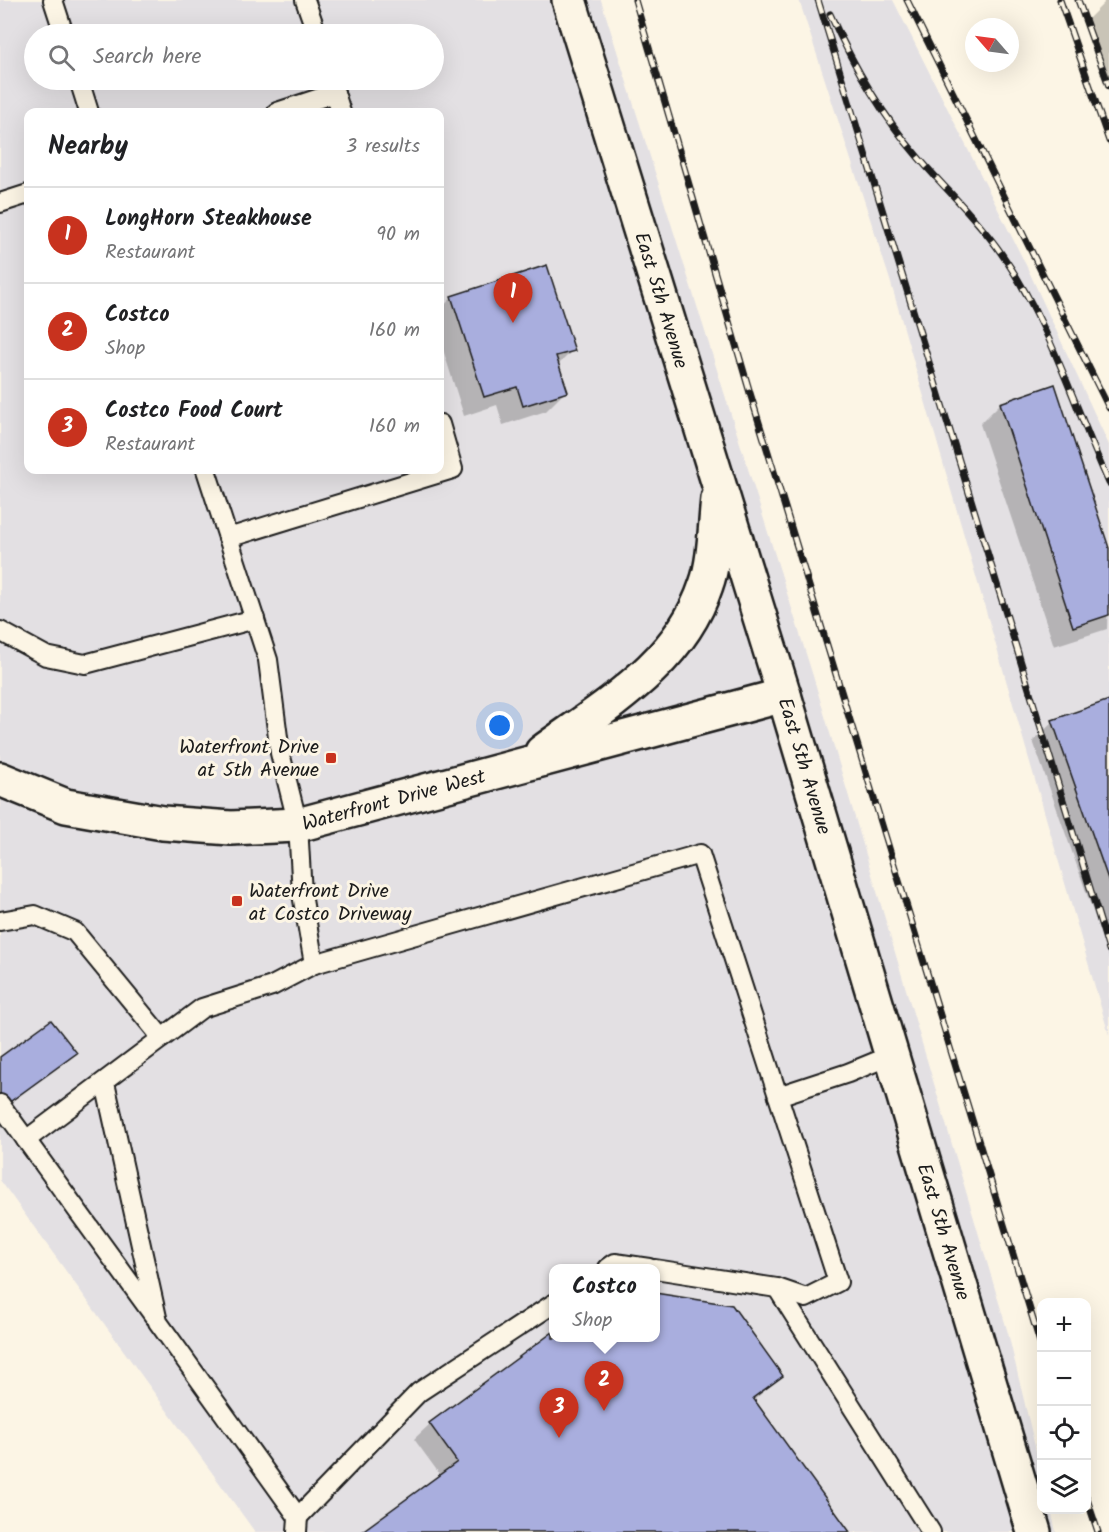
<!DOCTYPE html>
<html lang="en">
<head>
<meta charset="utf-8">
<style>
  body { margin:0; font-family:Kalam,sans-serif; background:#f6f6f6; color:#202124 }
  .controls { position:absolute; right:18px; bottom:18px; display:grid; overflow:hidden; border-radius:12px; box-shadow:0 6px 24px #0002 }
  .controls button { width:54px; height:54px; display:grid; place-items:center; padding:0; border:0; border-bottom:2px solid #e0e0e0; background:#fff; color:#202124; font:30px sans-serif }
  .compass { position:absolute; left:965px; top:18px; width:54px; height:54px; border-radius:50%; background:#fff; box-shadow:0 6px 24px #0002; rotate:298deg }
  .you { position:absolute; left:500px; top:726px; width:21px; height:21px; margin:-15px; border:4px solid #fff; border-radius:50%; background:#1a73e8; box-shadow:0 0 0 9px #1a73e833 }
  .badge { display:grid; place-items:center; width:39px; height:39px; border-radius:50%; background:#c8321e; color:#fff; font-size:20px; font-weight:700 }
  .pin { position:absolute; translate:-50% -50px; filter:drop-shadow(0 2px 3px #0008) }
  .pin::after { content:''; position:absolute; top:32px; width:21px; height:18px; background:inherit; clip-path:polygon(0 0,100% 0,50% 100%) }
  .popup { position:absolute; left:549px; top:1264px; width:111px; height:78px; box-sizing:border-box; display:grid; place-content:center; border-radius:12px; background:#fff; filter:drop-shadow(0 2px 4px #0005); font-size:20px; white-space:nowrap; color:#757577 }
  .popup b { font-size:22px; color:#202124 }
  .popup::after { content:''; position:absolute; left:50%; top:100%; margin-left:-12px; border:12px solid transparent; border-top-color:#fff }
  .list { margin:0; padding:0; list-style:none }
  h2 { display:flex; justify-content:space-between; align-items:center; height:78px; margin:0; padding:0 24px; font-size:26px }
  h2 small { font-size:20px; font-weight:400; color:#757577 }
  .list li { display:grid; grid-template-columns:39px 1fr auto; gap:18px; align-items:center; box-sizing:border-box; height:96px; padding:0 24px; border-top:2px solid #e0e0e0 }
  .list b { display:block; font-size:22px; white-space:nowrap }
  .list p { margin:0; font-size:20px; white-space:nowrap; color:#757577 }
  .list em { font-size:20px; font-style:normal; color:#757577 }
  .icon { flex:none; width:33px; height:33px; fill:none; stroke:currentColor; stroke-width:2; stroke-linecap:round; stroke-linejoin:round }
  .map { position:relative; flex:none; width:1109px; height:1532px; overflow:hidden }
  .search { position:absolute; background:#fff; box-shadow:0 6px 24px #0002; left:24px; top:24px; width:420px; height:66px; display:flex; align-items:center; gap:15px; box-sizing:border-box; padding:0 21px; border-radius:33px; color:#757577; font-size:22px }
  .panel { position:absolute; background:#fff; box-shadow:0 6px 24px #0002; left:24px; top:108px; width:420px; height:366px; border-radius:12px }
  .map>svg:first-child { display:block }
  .built { fill:#e3e0e3; fill-rule:evenodd }
  .shadow { fill:#0003 }
  .building { fill:#a9aede; stroke:#1c1c1c; stroke-width:1.5 }
  .lines { fill:none; stroke-linecap:round; stroke-linejoin:round }
  .service-casing { stroke:#1c1c1c; stroke-width:22 }
  .minor-casing { stroke:#1c1c1c; stroke-width:38 }
  .tertiary-casing { stroke:#1c1c1c; stroke-width:38 }
  .service { stroke:#fcf5e5; stroke-width:18 }
  .minor { stroke:#fcf5e5; stroke-width:33 }
  .tertiary { stroke:#fcf5e5; stroke-width:33 }
  .rail-casing { stroke:#1c1c1c; stroke-width:7 }
  .rail { stroke:#fcf5e5; stroke-width:4.5; stroke-dasharray:14; stroke-linecap:butt }
  .poi-dot { fill:#c8321e; stroke:#fcf5e5; stroke-width:2 }
  .labels { text-anchor:middle; stroke-width:6; stroke-linejoin:round; paint-order:stroke }
  .street-label { font-size:20px; fill:#1c1c1c; stroke:#fcf5e5 }
  .poi-label { font-size:20px; fill:#1c1c1c; stroke:#fcf5e5; text-anchor:end }
</style>
</head>
<body>
<div class="map">
<svg width="1109" height="1532" viewBox="0 0 1109 1532">
  <rect width="100%" height="100%" fill="#fcf5e5"/>
  <filter id="ink" filterUnits="userSpaceOnUse"><feTurbulence type="fractalNoise" baseFrequency=".0167" numOctaves="2"/><feDisplacementMap in="SourceGraphic" scale="12" xChannelSelector="R" yChannelSelector="G"/><feConvolveMatrix kernelMatrix="1 2 1 2 8 2 1 2 1" color-interpolation-filters="sRGB"/></filter>
  <g filter="url(#ink)">
    <!-- built -->
    <g class="built">
      <path d="M 0,0 L 601,0 L 813,676 L 1008,1333 L 1041,1472 L 1042,1510 L 1051,1510 L 1056,1532 L 255,1532 L 0,1180 ZM 34,34 L 434,34 L 434,80 L 34,80 ZM 28,112 L 440,112 L 440,470 L 28,470 ZM 553,1268 L 655,1268 L 655,1338 L 553,1338 Z"/>
      <polygon points="799,0 893,0 1026,265 1109,445 1109,1035 890,280"/>
    </g>
    <!-- shadow -->
    <g class="shadow">
      <polygon points="1103,0 1109,0 1109,82 1086,21 1104,3"/>
      <polygon points="452,297 573,350 558,365 566,391 546,411 503,425 497,405 464,416 440,340 440,310"/>
      <polygon points="1000,404 1109,553 1107,629 1054,646 980,424"/>
      <polygon points="1109,702 1109,957 1033,741 1053,722"/>
      <polygon points="655,1295 781,1376 753,1401 848,1532 363,1532 441,1476 414,1439 430,1424 553,1333 553,1338 655,1338"/>
    </g>
    <!-- building -->
    <g class="building">
      <polygon points="547,265 575,351 556,356 568,392 523,406 517,387 484,397 451,296"/>
      <polygon points="1055,384 1109,548 1109,615 1073,627 1000,403"/>
      <polygon points="1109,700 1109,882 1052,720"/>
      <polygon points="51,1020 77,1053 0,1109 0,1057"/>
      <polygon points="655,1293 732,1305 783,1376 753,1398 850,1532 361,1532 457,1462 429,1423 553,1332 553,1338 655,1338"/>
    </g>
    <g class="lines">
      <!-- service casing -->
      <g class="service-casing">
        <g id="service">
          <polyline points="53,0 64,34"/>
          <polyline points="305,0 317,34"/>
          <polyline points="79,80 89,112"/>
          <polyline points="331,80 341,112"/>
          <polyline points="277,112 335,93"/>
          <polyline points="0,203 28,194"/>
          <polyline points="206,470 268,660 280,753 298,825 302,894 314,964 700,854 838,1282 806,1298 777,1288 655,1269"/>
          <polyline points="228,538 453,469 440,424"/>
          <polyline points="0,631 46,656 85,664 255,619"/>
          <polyline points="0,921 35,915 75,932 162,1038"/>
          <polyline points="105,1083 158,1322 298,1517 297,1532"/>
          <polyline points="778,1096 848,1073 892,1055"/>
          <polyline points="0,1104 154,1316"/>
          <polyline points="26,1140 202,1008 272,986 314,964"/>
          <polyline points="608,1268 615,1263 649,1268"/>
          <polyline points="777,1288 931,1532"/>
          <polyline points="298,1517 419,1392 553,1304"/>
        </g>
      </g>
      <!-- minor casing -->
      <g class="minor-casing">
        <g id="minor">
          <path id="s1" d="M 784,695 L 1034,1532"/>
        </g>
      </g>
      <!-- tertiary casing -->
      <g class="tertiary-casing">
        <g id="tertiary">
          <path d="M 542,752 C 605,706 680,664 706,585 C 715,561 715,525 718,499"/>
          <path id="s2" d="M 0,779 L 66,806 L 163,823 L 231,828 L 298,825 L 784,695 L 569,0"/>
        </g>
      </g>
      <!-- service -->
      <use href="#service" class="service"/>
      <!-- minor -->
      <use href="#minor" class="minor"/>
      <!-- tertiary -->
      <use href="#tertiary" class="tertiary"/>
      <!-- rail casing -->
      <g class="rail-casing">
        <g id="rail">
          <polyline points="635,0 750,393 1042,1349"/>
          <polyline points="818,0 1109,950"/>
          <polyline points="907,0 1109,408"/>
          <polyline points="1060,0 1109,141"/>
          <polyline points="1078,0 1109,86"/>
          <path d="M 830,14 C 853,65 881,114 918,157 C 945,189 977,218 1001,253 C 1050,323 1074,406 1109,483"/>
          <polyline points="1086,1496 1098,1532"/>
        </g>
      </g>
      <!-- rail -->
      <use href="#rail" class="rail"/>
    </g>
  </g>
  <!-- markers -->
  <g class="poi-dot">
    <rect x="325" y="752" width="12" height="12" rx="3"/>
    <rect x="231" y="895" width="12" height="12" rx="3"/>
  </g>
  <g class="labels">
    <!-- street labels -->
    <g class="street-label">
      <text transform="translate(662 300) rotate(73)" y="7">East 5th Avenue</text>
      <text dy="7" stroke="none"><textPath href="#s1" startOffset="74">East 5th Avenue</textPath></text>
      <text dy="7" stroke="none"><textPath href="#s2" startOffset="404">Waterfront Drive West</textPath></text>
      <text dy="7" stroke="none"><textPath href="#s1" startOffset="560">East 5th Avenue</textPath></text>
    </g>
    <!-- poi labels -->
    <g class="poi-label">
      <text x="319" y="753">Waterfront Drive<tspan x="319" dy="23">at 5th Avenue</tspan></text>
      <text x="249" y="897" text-anchor="start">Waterfront Drive<tspan x="249" dy="23">at Costco Driveway</tspan></text>
    </g>
  </g>
</svg>
<div class="controls">
<button>+</button>
<button>−</button>
<button><svg class="icon" aria-label="locate" viewBox="0 0 24 24"><circle cx="12" cy="12" r="6"/><path d="M12 2v4M12 18v4M2 12h4M18 12h4"/></svg></button>
<button><svg class="icon" aria-label="layers" viewBox="0 0 24 24"><path d="M12 4l9 5-9 5-9-5zM3 14l9 5 9-5"/></svg></button>
</div>
<svg class="compass" viewBox="-18 -18 36 36"><path d="M0-13l5 13h-10z" fill="#e53935"/><path d="M0 13l5-13h-10z" fill="#757577"/></svg>
<div class="you"></div>
<div class="pin badge" style="left:513px;top:323px">1</div>
<div class="pin badge" style="left:604px;top:1411px">2</div>
<div class="popup"><b>Costco</b>Shop</div>
<div class="pin badge" style="left:559px;top:1438px">3</div>
<div class="search"><svg class="icon" aria-label="search" viewBox="0 0 24 24"><circle cx="10" cy="10" r="6"/><path d="M15 15l6 6"/></svg>Search here</div>
<section class="panel">
<h2>Nearby<small>3 results</small></h2>
<ul class="list">
<li><span class="badge">1</span><div><b>LongHorn Steakhouse</b><p>Restaurant</p></div><em>90 m</em></li>
<li><span class="badge">2</span><div><b>Costco</b><p>Shop</p></div><em>160 m</em></li>
<li><span class="badge">3</span><div><b>Costco Food Court</b><p>Restaurant</p></div><em>160 m</em></li>
</ul>
</section>
</div>
</body>
</html>
